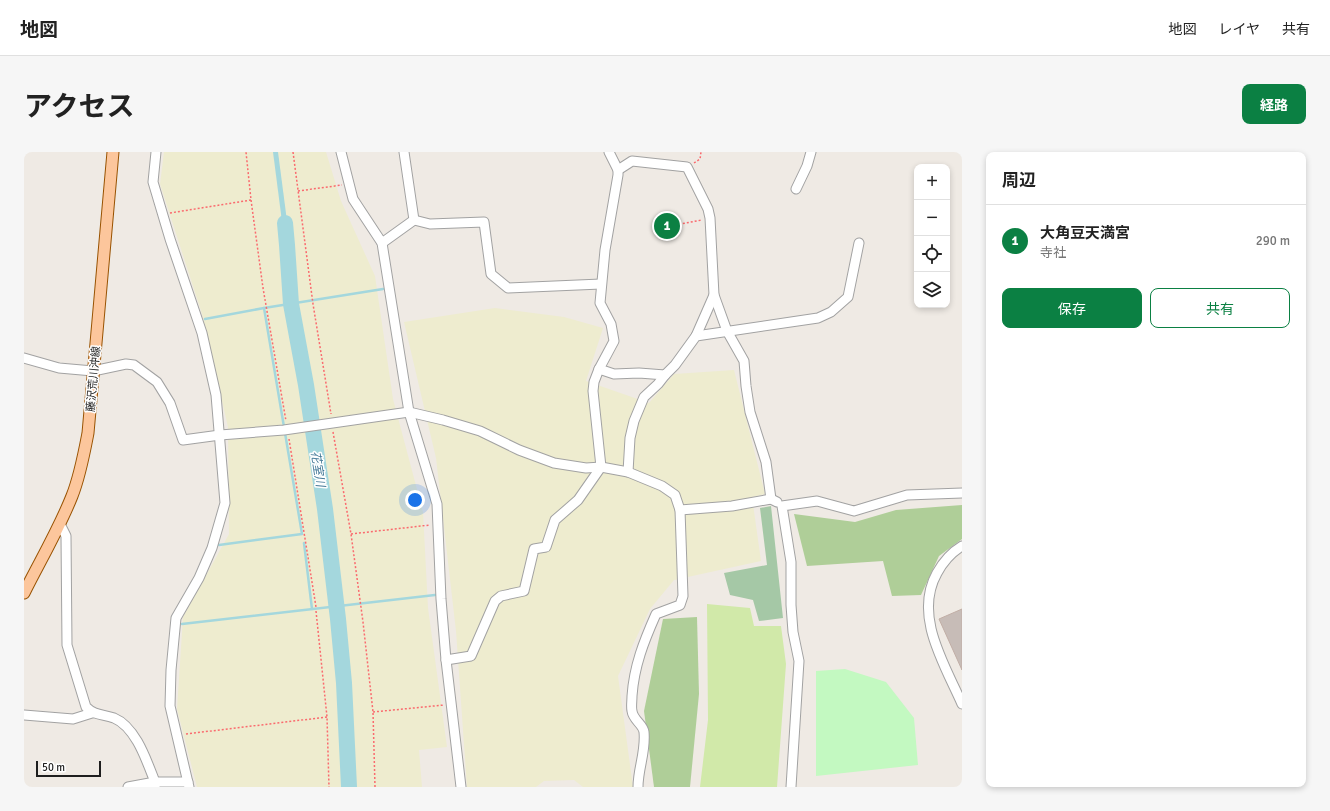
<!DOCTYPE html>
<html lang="ja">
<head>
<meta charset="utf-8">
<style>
  body { margin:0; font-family:Signika,"Noto Sans JP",sans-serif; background:#f6f6f6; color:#222 }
  .controls { position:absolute; right:12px; top:12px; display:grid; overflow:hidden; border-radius:8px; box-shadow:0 2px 6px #0003 }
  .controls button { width:36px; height:36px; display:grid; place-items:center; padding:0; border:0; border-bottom:1px solid #e0e0e0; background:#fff; color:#222; font:20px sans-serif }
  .scale { position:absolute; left:12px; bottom:10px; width:65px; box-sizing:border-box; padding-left:4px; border:2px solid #1e1e1e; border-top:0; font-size:11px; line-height:14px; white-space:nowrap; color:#1e1e1e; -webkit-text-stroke:3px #fff; paint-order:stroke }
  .you { position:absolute; left:391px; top:348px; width:14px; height:14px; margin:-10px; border:3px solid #fff; border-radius:50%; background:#1a73e8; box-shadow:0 0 0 6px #1a73e833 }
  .badge { display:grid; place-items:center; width:26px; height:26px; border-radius:50%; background:#0b8043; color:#fff; font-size:13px; font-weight:700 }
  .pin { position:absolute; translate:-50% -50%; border:2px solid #fff; box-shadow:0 1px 4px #0006 }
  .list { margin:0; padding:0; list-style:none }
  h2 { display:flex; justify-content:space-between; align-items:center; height:52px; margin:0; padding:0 16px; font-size:17px }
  h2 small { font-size:13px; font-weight:400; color:#767676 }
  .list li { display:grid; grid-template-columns:26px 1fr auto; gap:12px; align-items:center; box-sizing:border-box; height:72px; padding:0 16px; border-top:1px solid #e0e0e0 }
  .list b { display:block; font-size:15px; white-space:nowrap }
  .list p { margin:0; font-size:13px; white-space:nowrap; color:#767676 }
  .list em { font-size:13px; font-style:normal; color:#767676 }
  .actions { display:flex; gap:8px; padding:12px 16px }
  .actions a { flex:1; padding:9px 0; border:1px solid #0b8043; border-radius:8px; text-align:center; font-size:14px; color:#0b8043 }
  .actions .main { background:#0b8043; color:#fff }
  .icon { flex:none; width:22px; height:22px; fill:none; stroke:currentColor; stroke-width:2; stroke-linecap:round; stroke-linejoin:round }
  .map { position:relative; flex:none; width:938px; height:635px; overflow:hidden; border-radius:8px }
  header { display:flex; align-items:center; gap:24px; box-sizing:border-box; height:56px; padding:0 20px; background:#fff; border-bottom:1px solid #e0e0e0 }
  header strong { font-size:19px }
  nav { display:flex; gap:22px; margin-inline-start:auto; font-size:14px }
  .intro { display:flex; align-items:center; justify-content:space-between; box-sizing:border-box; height:96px; padding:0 24px }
  h1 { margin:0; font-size:28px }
  .button { padding:10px 18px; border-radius:8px; background:#0b8043; color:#fff; font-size:14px; font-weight:700 }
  main { display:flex; gap:24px; padding:0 24px }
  aside { flex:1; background:#fff; border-radius:8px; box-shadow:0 2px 6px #0003 }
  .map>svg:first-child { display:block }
  .farmland { fill:#eeeccf }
  .grass { fill:#d1e9a9 }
  .forest { fill:#afce98 }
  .cemetery { fill:#a5c8a6 }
  .park { fill:#c3f9c1 }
  .water { fill:#a4d7dd }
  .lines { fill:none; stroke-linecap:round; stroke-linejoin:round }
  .stream { stroke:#a4d7dd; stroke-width:2.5 }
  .river { stroke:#a4d7dd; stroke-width:16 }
  .building { fill:#c7bcb7; stroke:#c1aea6 }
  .minor-casing { stroke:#a2a2a2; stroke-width:11 }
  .major-casing { stroke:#985200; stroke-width:13 }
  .path { stroke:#fa6a6e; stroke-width:1.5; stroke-dasharray:2 2; stroke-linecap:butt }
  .minor { stroke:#fff; stroke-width:9 }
  .major { stroke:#fcc69c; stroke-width:11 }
  .labels { text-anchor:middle; stroke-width:3; stroke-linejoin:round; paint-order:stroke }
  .street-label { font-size:11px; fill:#1e1e1e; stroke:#fff }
  .water-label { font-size:12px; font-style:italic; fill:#417796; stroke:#fff }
</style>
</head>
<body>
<header>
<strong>地図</strong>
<nav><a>地図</a><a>レイヤ</a><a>共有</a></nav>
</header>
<div class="intro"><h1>アクセス</h1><a class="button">経路</a></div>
<main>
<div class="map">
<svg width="938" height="635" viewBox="0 0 938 635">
  <rect width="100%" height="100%" fill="#efeae4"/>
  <!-- farmland -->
  <g class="farmland">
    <polygon points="140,0 302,0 317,49 351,124 369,247 399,360 404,456 423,595 395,598 398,635 173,635 153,557 159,465 205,382 204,275 178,162 136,32"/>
    <polygon points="471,156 540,165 579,176 562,229 625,251 650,222 710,218 741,342 728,345 737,409 650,428 626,457 594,524 609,635 559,635 550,628 520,629 512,635 443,635 432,479 412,306 380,170"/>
  </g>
  <!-- grass -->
  <polygon class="grass" points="683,452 726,456 730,474 757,474 762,512 753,635 676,635 684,568"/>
  <!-- forest -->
  <g class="forest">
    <polygon points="938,353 938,387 915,404 897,443 868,444 859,409 783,414 770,362 831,370 872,358"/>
    <polygon points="673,465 675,542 666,635 630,635 620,559 639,467"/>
  </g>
  <!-- cemetery -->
  <polygon class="cemetery" points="747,354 759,466 735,469 729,448 706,443 700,421 743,413 736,356"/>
  <!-- park -->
  <polygon class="park" points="821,517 862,530 890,566 894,613 792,624 792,519"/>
  <!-- water -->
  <polygon class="water" points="249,0 254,0 266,92 261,93"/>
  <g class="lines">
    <!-- stream -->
    <g class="stream">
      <polyline points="181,167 240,156"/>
      <polyline points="280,391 288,457"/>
      <polyline points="195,393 278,382 240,156 359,137"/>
      <polyline points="158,472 411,443"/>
    </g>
    <!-- river -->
    <polyline class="river" points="261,71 263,93 267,152 282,233 301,357 314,467 320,531 325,635"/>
  </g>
  <!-- building -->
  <g class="building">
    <polygon points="647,67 649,80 639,82 637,69"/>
    <polygon points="938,457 938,518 915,467"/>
  </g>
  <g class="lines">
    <!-- minor casing -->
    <g class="minor-casing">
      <g id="minor">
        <polyline points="132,0 129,30 146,87 178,181 192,243 201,351 188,396 175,426 152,466 147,518 146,554 165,635"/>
        <polyline points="317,0 329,47 358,91 385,260 413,352 417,447 422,508 437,635"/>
        <polyline points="594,18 608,9 663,15 684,57 686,66 690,143 703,179 720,209 722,234 726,260 742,310 747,347"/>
        <polyline points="772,37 783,14 787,0"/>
        <polyline points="390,68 406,72 460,70 467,122 484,136 577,132"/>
        <polyline points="358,91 390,68 380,0"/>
        <polyline points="672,184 690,143"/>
        <path d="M 0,206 L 35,216 L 69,219 L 102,212 L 110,213 L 133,230 L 146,251 L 159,288 L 196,283 L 260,278 L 385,260 L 419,268 L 456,279 L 495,298 L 530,311 L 562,316 L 577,315 L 604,320 L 638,334 L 651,343 L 656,358 L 659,444 L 656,453 L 632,462 C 620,489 610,514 608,544 C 608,549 607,555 608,559 C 609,568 619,572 620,580 C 622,600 614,616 614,635"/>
        <polyline points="575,217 590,222 615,221 641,223 651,213 672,184 794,166 807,160 824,145 835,91"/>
        <polyline points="604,320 606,286 610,269 620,245 634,232 641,223"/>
        <polyline points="656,358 708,354 747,347 753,350"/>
        <path d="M 36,372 L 42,384 L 43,493 L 62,555 C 71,564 79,562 90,566 C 112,575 123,610 131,630 L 131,635"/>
        <path d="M 938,394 C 928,400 919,410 913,421 C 889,464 921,513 938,552"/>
        <polyline points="422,508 447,504 471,449 477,444 500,439 510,397 522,395 531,368 554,348 577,315 569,239 570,230 575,217 590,189 587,172 576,151 581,98 594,23 594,18 585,0"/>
        <polyline points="0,563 49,567 68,561"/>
        <polyline points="104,635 131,630 164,630"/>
        <polyline points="767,635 775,509 769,480 767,453 767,410 758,354 793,349 830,359 883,343 938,341"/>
      </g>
    </g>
    <!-- major casing -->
    <g class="major-casing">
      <path id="major" d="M 0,441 C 16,409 35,377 48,344 C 56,324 60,302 64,281 L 89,0"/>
    </g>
    <!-- path -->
    <g class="path">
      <polyline points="269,0 289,152 307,262"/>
      <polyline points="670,11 676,7 677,0"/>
      <polyline points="274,39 318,33"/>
      <polyline points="227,48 239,136 262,269"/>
      <polyline points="146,61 227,48 222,0"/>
      <polyline points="651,73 678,68"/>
      <polyline points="309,280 327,382 339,470 349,560 351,635"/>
      <polyline points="265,287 292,455"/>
      <polyline points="327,382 406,373"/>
      <polyline points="292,459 303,565 305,635"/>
      <polyline points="349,560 420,553"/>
      <polyline points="162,582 303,565"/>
    </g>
    <!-- minor -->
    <use href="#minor" class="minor"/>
    <!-- major -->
    <use href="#major" class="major"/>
  </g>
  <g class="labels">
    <!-- street labels -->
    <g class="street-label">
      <text transform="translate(69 227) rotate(-85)" y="4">藤沢荒川沖線</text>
    </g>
    <!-- water labels -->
    <g class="water-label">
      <text transform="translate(294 317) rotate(81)" y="4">花室川</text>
    </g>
  </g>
</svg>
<div class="controls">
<button>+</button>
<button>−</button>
<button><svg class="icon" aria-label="locate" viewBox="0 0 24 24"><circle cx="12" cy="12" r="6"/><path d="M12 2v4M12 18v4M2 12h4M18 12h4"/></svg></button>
<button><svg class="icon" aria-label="layers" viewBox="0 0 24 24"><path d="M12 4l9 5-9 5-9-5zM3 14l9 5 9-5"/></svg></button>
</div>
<div class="scale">50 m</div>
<div class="you"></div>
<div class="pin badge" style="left:643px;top:74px">1</div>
</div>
<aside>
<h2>周辺<small></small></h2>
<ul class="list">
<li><span class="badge">1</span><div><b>大角豆天満宮</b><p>寺社</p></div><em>290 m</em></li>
</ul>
<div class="actions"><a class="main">保存</a><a>共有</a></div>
</aside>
</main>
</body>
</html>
